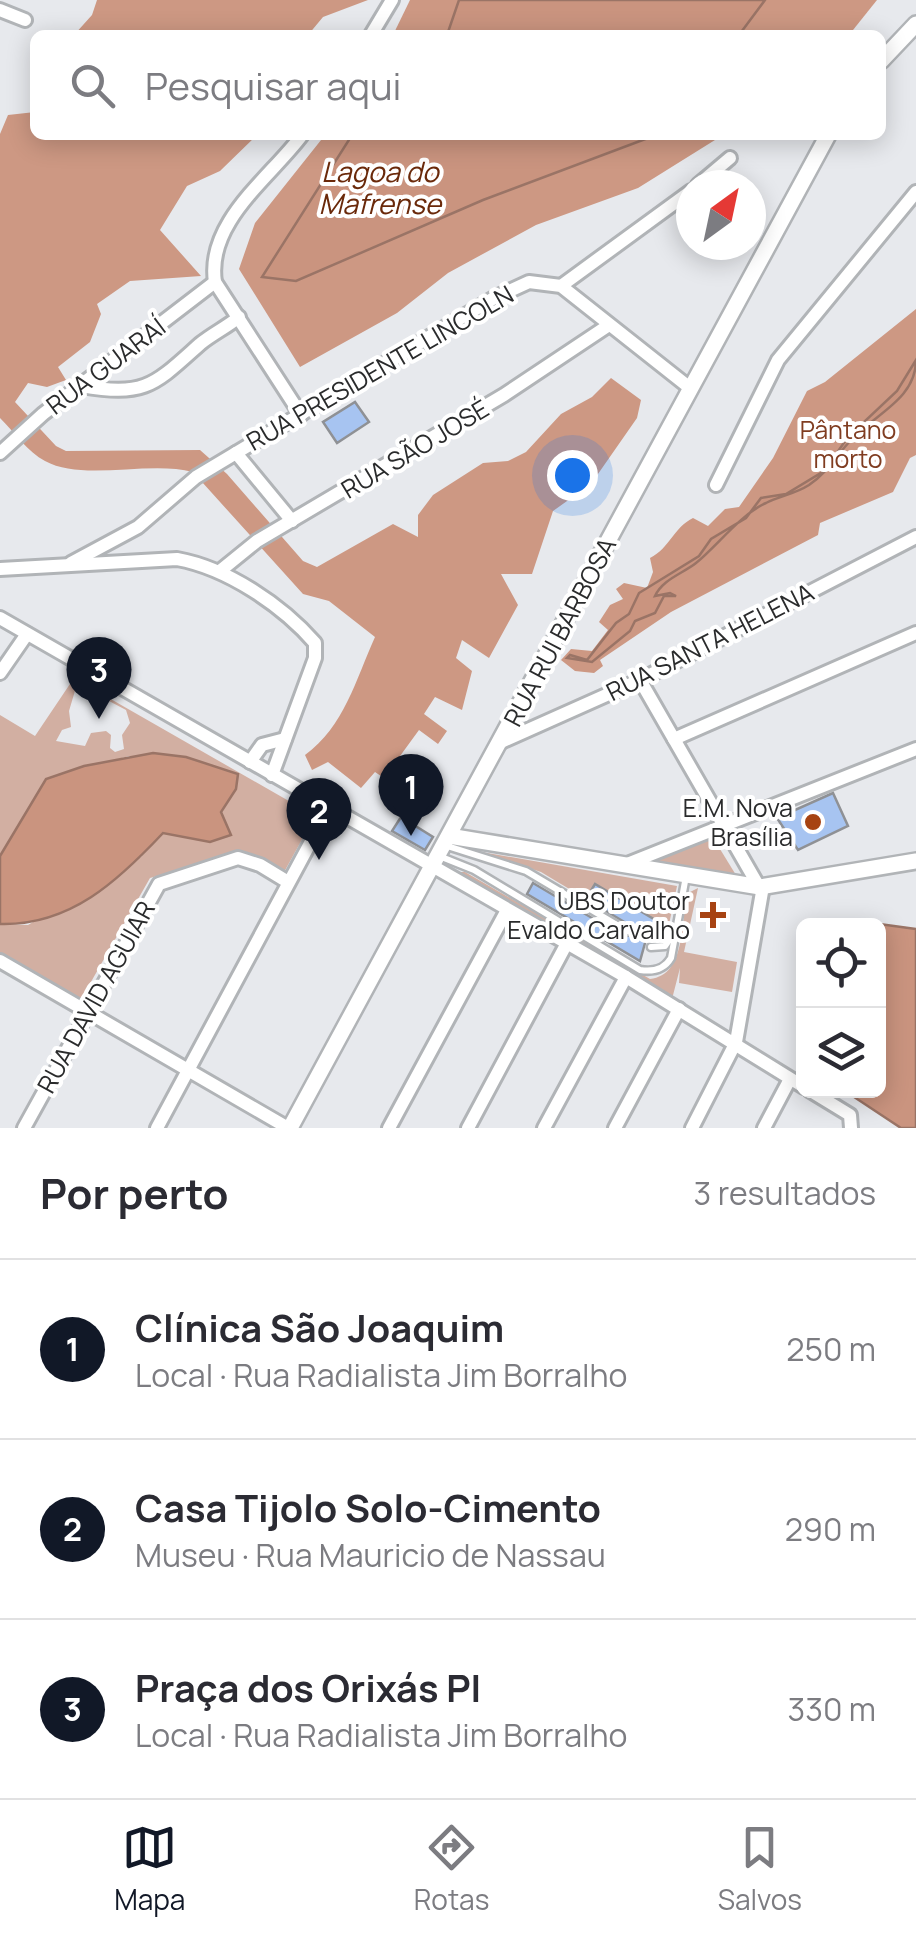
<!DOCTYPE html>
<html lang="pt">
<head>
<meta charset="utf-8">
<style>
  body { margin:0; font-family:Manrope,sans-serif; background:#f7f7f7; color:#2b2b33 }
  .controls { position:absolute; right:30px; bottom:30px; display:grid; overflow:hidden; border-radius:15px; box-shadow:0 5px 25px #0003 }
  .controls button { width:90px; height:90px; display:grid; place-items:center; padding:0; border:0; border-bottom:2px solid #e1e1e2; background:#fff; color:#2b2b33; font:50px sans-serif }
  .compass { position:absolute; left:676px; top:170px; width:90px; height:90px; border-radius:50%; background:#fff; box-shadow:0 5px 25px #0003; rotate:33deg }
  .you { position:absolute; left:572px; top:475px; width:35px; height:35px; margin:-25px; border:8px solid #fff; border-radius:50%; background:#1a73e8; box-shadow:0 0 0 15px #1a73e833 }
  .badge { display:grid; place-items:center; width:65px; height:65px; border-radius:50%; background:#111827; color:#fff; font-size:32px; font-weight:700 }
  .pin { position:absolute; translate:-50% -82px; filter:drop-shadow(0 2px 5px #0008) }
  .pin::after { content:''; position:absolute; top:52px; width:35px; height:30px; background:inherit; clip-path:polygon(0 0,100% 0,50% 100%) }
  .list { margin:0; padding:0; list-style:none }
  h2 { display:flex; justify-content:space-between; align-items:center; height:130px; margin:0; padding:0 40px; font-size:42px }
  h2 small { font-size:32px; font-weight:400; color:#7c7c81 }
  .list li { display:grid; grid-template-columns:65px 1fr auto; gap:30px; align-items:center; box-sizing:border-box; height:180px; padding:0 40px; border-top:2px solid #e1e1e2 }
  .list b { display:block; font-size:38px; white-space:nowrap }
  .list p { margin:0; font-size:32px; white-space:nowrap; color:#7c7c81 }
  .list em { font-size:32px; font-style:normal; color:#7c7c81 }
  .icon { flex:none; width:55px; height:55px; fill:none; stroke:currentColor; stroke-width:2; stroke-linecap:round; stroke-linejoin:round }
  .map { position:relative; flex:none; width:916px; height:1128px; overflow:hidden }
  .search { position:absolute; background:#fff; box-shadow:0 5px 25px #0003; left:30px; right:30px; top:30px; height:110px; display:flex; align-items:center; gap:25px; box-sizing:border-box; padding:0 35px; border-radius:15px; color:#7c7c81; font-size:38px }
  .sheet { height:670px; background:#fff }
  nav { display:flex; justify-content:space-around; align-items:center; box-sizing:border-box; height:140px; border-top:2px solid #e1e1e2; background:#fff; font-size:28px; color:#7c7c81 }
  nav a { display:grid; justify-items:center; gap:5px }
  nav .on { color:#111827 }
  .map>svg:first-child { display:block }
  .green { fill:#d2afa2; fill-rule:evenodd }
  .forest { fill:#cd9883 }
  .water { fill:#ca947f; stroke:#9a7466; stroke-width:2.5 }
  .building { fill:#a7c4f1; stroke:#8f9195; stroke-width:2.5 }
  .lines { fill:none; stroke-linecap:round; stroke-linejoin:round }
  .service-casing { stroke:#b1b4b7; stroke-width:11 }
  .minor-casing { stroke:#b1b4b7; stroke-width:18 }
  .tertiary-casing { stroke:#b1b4b7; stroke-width:20 }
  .service { stroke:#fff; stroke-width:6 }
  .minor { stroke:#fff; stroke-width:12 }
  .tertiary { stroke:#fff; stroke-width:15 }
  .poi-dot { fill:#a74312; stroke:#fff; stroke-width:4 }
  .labels { text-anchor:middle; stroke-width:8; stroke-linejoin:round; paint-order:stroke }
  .street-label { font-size:25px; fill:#2a2b2c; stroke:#fff }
  .park-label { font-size:25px; fill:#803d21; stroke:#fff }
  .poi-label { font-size:25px; fill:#2a2b2c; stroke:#fff; text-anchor:end }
  .water-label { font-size:28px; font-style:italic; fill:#6a290a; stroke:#fff }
</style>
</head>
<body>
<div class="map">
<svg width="916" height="1128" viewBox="0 0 916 1128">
  <rect width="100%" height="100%" fill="#e7e9ed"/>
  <!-- green -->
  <g class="green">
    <path d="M 74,678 L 315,816 L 283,874 L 245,852 L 150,878 L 79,1003 L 0,958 L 0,924 L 28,925 L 141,857 L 163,833 L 210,842 L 230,835 L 221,812 L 236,789 L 238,774 L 129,756 L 46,779 L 0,856 L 0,715 L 35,736 ZM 77,684 L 126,710 L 130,723 L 122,735 L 124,749 L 115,752 L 110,748 L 111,735 L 106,731 L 91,733 L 85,746 L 56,741 L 62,730 L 71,727 L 69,711 Z"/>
    <polygon points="712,836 739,880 649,862"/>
    <polygon points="476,851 677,886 667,934 653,940 662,924 595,884 586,899 541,872"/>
    <path d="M 449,872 L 465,872 L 650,979 C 687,975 680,920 688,893 L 698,888 L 684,952 L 737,962 L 732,992 L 679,983 L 680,968 L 671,1003 Z"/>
  </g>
  <!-- forest -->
  <g class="forest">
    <polygon points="97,0 368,0 323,17 308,35 74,35 92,15"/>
    <polygon points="410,0 459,0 447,35 393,35"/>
    <polygon points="765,0 877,0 849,35 739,35"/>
    <path d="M 35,112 L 35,135 L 257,135 L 220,171 L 187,186 L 160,230 L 201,276 L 130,281 L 97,304 L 101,314 L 90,342 L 58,367 L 66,380 L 47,387 L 28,383 L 15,402 L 56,446 L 66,451 L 200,450 L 227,474 L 303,561 L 317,567 L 393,524 L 418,537 L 418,515 L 433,495 L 483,463 L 508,461 L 526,452 L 561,414 L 592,397 L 611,378 L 641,400 L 637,418 L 591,484 L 553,511 L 532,574 L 501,574 L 518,605 L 489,658 L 462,640 L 456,658 L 472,671 L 462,710 L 435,697 L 424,714 L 447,731 L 438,744 L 419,730 L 384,778 L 375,772 L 361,788 L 328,762 L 312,770 L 305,755 C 344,727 356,679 375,637 L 329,601 L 303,594 L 193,472 C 149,460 83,482 45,461 C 28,452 14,432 0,418 L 0,134 L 8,115 Z"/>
    <polygon points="325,135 352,135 483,200 656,135 723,135 638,188 536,225 448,273 397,313 300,367 239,269 255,223"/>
    <path d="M 916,309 L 916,455 L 910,458 L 893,492 L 820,523 L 818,535 L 671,612 L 600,660 L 603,666 L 594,673 L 575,671 L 561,660 L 571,649 L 592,651 L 608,630 L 599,622 L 610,605 L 623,599 L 616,589 L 624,583 L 647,588 L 653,572 L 650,558 C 670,548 673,528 693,518 L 708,526 L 725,509 L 739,507 L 773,458 L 807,391 L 825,382 Z"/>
  </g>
  <!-- water -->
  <g class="water">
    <polygon points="459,0 765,0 739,35 447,35"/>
    <polygon points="352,135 656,135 483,200 296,281 262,277"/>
    <path d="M 916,360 C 916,399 875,414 851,440 C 836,456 828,472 809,485 C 795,494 780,496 766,503 C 741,514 717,546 696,563 C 682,574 663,579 655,596 L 670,593 L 676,596 L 664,596 L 655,613 L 635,621 L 630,631 L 592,662 L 567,658 L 570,655 L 587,660 L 616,623 L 629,614 L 639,593 L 699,556 L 711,539 L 746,518 L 761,498 L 786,494 L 824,471 L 848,437 L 897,391 Z"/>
    <path d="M 153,753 L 186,757 L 238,774 L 236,789 L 221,812 L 231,835 L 210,842 L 163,833 C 118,881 70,926 0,924 L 0,856 L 46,779 L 84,766 Z"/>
    <polygon points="872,923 916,929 916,1128 901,1128 845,1091 878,1090 878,926 851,925"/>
  </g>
  <!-- building -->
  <g class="building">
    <polygon points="355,402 369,422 337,443 323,422"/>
    <polygon points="833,793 848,826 798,850 777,818"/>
    <polygon points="401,817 433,837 425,850 392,831"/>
    <polygon points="533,883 624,937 633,934 631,926 586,899 595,884 662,924 645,943 640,961 527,894"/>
  </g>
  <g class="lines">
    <!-- service casing -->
    <g class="service-casing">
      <g id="service">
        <polyline points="444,845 526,871 627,931"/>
        <path d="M 439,856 L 474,870 L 640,970 C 653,972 664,970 671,958 L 686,876"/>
        <polyline points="651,947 665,946 676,930"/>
      </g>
    </g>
    <!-- minor casing -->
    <g class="minor-casing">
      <g id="minor">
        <polyline points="0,10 25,20"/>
        <polyline points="371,35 392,0"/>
        <polyline points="698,185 730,158"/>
        <polyline points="561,286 691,191"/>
        <path d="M 81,386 C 146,397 154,385 200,344 C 212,334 227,327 239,317"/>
        <path d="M 301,415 L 215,282 C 206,222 270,178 302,135"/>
        <polyline points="0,453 43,414 215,282"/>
        <polyline points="236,453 292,521"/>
        <polyline points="716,485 778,360 916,192"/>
        <polyline points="71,563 138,527 196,477 494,298 529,282 561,286 690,388"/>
        <path d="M 0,569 L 177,559 C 227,568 282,605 315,643 L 315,658 L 272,775"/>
        <polyline points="220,571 257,541 504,395 609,325"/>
        <polyline points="0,618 626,977 804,1087"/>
        <polyline points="0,673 27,634"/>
        <polyline points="640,680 762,892 736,1042 692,1128"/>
        <polyline points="674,739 916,633"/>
        <polyline points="501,742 640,680 916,537"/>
        <polyline points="250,762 262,745 285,739"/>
        <polyline points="627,864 916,749"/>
        <polyline points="0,961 288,1128"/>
        <polyline points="809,1090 850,1115 851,1128"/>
        <polyline points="24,1128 159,884 238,858 260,865 288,882"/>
        <polyline points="157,1128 329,808"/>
        <polyline points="389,1128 507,910"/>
        <polyline points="468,1128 567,943"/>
        <polyline points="544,1128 626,977"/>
        <polyline points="615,1128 679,1009"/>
        <polyline points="764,1128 790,1079"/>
      </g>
    </g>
    <!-- tertiary casing -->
    <g class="tertiary-casing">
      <g id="tertiary">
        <polyline points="881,61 916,24"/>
        <polyline points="449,836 760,887 916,861"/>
        <polyline points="290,1128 828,135"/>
      </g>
    </g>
    <!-- service -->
    <use href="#service" class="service"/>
    <!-- minor -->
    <use href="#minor" class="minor"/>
    <!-- tertiary -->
    <use href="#tertiary" class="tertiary"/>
  </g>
  <!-- markers -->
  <g class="poi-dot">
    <circle cx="813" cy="822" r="10"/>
    <path d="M708 900h10v10h10v10h-10v10h-10v-10h-10v-10h10z"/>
  </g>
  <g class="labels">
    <!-- street labels -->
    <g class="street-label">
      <text transform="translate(106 366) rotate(-37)" y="9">RUA GUARAÍ</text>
      <text transform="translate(380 368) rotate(-30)" y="9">RUA PRESIDENTE LINCOLN</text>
      <text transform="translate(415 449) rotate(-31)" y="9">RUA SÃO JOSÉ</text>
      <text transform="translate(560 632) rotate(-62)" y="9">RUA RUI BARBOSA</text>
      <text transform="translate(710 642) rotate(-27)" y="9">RUA SANTA HELENA</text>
      <text transform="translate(96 997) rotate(-61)" y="9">RUA DAVID AGUIAR</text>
    </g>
    <!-- park labels -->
    <g class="park-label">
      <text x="848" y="439">Pântano<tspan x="848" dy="29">morto</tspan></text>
    </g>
    <!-- poi labels -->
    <g class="poi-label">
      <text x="793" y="817">E.M. Nova<tspan x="793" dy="29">Brasília</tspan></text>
      <text x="690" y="910">UBS Doutor<tspan x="690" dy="29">Evaldo Carvalho</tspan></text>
    </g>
    <!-- water labels -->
    <g class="water-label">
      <text x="380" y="182">Lagoa do<tspan x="380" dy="32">Mafrense</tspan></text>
    </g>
  </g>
</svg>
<div class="controls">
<button><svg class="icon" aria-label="locate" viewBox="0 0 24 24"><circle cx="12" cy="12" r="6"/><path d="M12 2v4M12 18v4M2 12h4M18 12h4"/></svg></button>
<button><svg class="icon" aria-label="layers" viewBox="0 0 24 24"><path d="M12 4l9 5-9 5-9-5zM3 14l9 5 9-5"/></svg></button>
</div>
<svg class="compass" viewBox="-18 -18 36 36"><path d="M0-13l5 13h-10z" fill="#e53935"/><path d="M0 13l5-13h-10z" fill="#7c7c81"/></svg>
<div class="you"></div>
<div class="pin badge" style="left:411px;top:836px">1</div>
<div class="pin badge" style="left:319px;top:860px">2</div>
<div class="pin badge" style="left:99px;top:719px">3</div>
<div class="search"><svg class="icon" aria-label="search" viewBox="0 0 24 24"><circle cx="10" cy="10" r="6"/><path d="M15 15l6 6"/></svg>Pesquisar aqui</div>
</div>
<section class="sheet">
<h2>Por perto<small>3 resultados</small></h2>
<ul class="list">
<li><span class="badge">1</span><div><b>Clínica São Joaquim</b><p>Local · Rua Radialista Jim Borralho</p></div><em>250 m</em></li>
<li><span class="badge">2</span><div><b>Casa Tijolo Solo-Cimento</b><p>Museu · Rua Mauricio de Nassau</p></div><em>290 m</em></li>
<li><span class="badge">3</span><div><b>Praça dos Orixás PI</b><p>Local · Rua Radialista Jim Borralho</p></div><em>330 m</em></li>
</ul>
</section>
<nav>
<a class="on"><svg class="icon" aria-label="map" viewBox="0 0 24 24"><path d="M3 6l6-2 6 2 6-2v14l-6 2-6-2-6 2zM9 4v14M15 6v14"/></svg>Mapa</a>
<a><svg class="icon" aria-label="directions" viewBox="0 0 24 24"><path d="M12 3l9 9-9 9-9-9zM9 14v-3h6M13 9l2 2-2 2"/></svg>Rotas</a>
<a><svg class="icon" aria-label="saved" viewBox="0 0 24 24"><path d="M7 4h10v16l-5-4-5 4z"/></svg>Salvos</a>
</nav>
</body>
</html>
